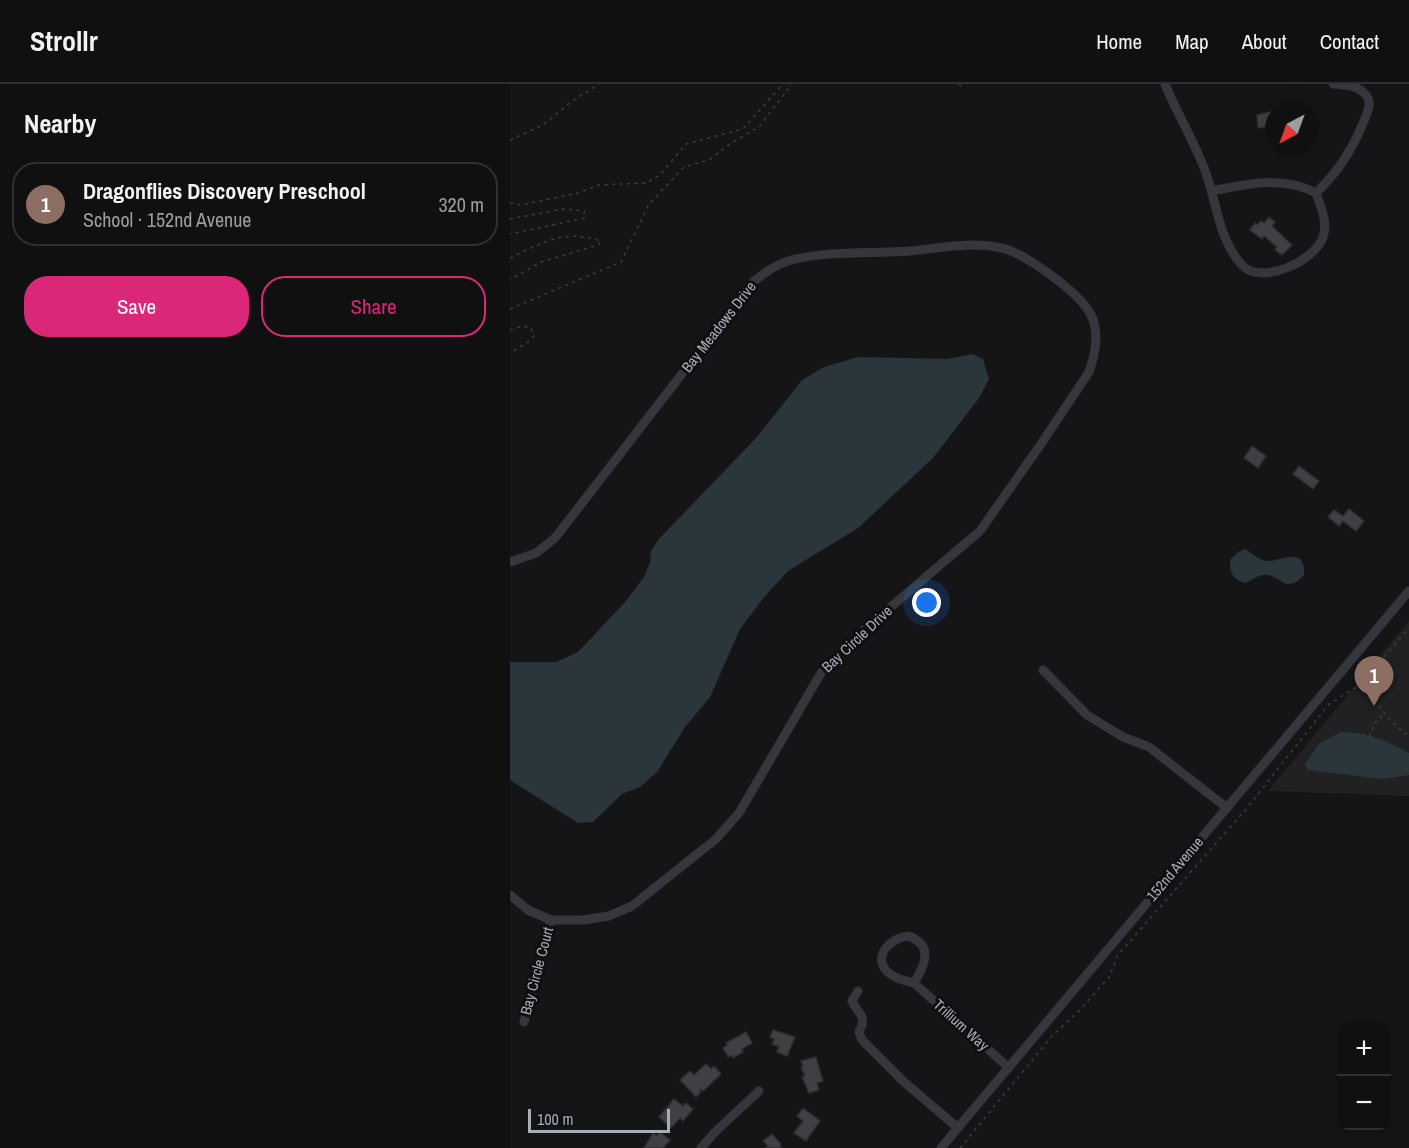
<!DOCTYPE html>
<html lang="en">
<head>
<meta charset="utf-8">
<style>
  body { margin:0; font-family:"Archivo Narrow",sans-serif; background:#19191a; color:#f1f3f6 }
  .controls { position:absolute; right:18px; bottom:18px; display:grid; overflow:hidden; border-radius:12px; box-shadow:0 3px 15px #0003 }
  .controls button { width:54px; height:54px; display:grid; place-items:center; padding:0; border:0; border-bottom:2px solid #303031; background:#101011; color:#f1f3f6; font:30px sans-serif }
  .compass { position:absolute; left:755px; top:18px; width:54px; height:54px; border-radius:50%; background:#101011; box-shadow:0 3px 15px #0003; rotate:221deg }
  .scale { position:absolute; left:18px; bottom:15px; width:142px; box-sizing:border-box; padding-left:6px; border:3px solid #a6adb7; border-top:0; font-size:16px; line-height:21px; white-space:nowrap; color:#a6adb7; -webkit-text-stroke:4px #101012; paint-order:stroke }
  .you { position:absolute; left:417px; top:519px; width:21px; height:21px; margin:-15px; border:4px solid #fff; border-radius:50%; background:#1a73e8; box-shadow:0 0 0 9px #1a73e833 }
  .badge { display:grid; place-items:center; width:39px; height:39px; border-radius:50%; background:#db2777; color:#fff; font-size:20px; font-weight:700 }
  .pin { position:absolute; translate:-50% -50px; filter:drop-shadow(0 2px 3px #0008) }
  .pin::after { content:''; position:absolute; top:32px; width:21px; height:18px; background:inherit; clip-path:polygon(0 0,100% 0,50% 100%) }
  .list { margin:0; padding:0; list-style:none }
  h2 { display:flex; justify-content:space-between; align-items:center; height:78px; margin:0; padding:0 24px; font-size:26px }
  h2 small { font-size:20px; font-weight:400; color:#9c9d9f }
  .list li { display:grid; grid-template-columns:39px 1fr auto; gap:18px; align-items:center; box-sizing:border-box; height:84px; margin:0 12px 12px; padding:0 12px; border:2px solid #303031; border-radius:24px }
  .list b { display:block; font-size:22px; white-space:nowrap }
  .list p { margin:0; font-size:20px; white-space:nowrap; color:#9c9d9f }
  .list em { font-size:20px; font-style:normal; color:#9c9d9f }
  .actions { display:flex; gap:12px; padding:18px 24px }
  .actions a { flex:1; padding:14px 0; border:2px solid #db2777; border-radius:24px; text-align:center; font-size:21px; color:#db2777 }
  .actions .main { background:#db2777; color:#fff }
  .map { position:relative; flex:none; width:899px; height:1064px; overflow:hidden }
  header { display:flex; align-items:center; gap:36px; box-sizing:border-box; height:84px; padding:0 30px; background:#101011; border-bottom:2px solid #303031 }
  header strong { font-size:28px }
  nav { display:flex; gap:33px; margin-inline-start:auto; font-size:21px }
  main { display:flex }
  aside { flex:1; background:#101011 }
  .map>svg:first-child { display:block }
  .built { fill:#212124 }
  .water { fill:#2a363b }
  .building { fill:#3f4044; stroke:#2e2f33; stroke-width:1.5 }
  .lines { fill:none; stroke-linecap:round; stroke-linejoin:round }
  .path { stroke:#3b3e43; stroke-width:1.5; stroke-dasharray:3 4.5; stroke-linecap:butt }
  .minor { stroke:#35373c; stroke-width:9 }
  .labels { text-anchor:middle; stroke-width:6; stroke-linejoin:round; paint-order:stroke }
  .street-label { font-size:15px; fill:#a6adb7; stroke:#101012 }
</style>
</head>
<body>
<header>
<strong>Strollr</strong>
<nav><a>Home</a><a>Map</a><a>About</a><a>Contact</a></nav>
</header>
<main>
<aside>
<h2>Nearby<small></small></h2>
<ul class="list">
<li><span class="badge" style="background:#8d6e63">1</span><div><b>Dragonflies Discovery Preschool</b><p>School · 152nd Avenue</p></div><em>320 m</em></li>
</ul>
<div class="actions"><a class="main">Save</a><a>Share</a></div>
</aside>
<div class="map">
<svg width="899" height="1064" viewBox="0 0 899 1064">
  <rect width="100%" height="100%" fill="#151517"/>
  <!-- built -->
  <polygon class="built" points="899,537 899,712 758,707"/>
  <!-- water -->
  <g class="water">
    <polygon points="462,270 473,275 479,295 469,314 423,374 348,444 278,487 255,512 230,545 200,613 175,643 147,688 130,703 112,710 83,738 68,739 0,696 0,578 46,578 68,568 115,518 134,493 140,479 141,467 148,456 247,353 292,296 314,283 348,273 438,275"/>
    <path d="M 735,465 C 742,469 749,476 757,477 C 770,478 796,460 794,491 C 775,512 770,489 754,491 C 748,491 741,497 735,499 C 722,495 720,489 720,476 L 728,468 Z"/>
    <path d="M 831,648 C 856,648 877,657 899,669 L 899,691 L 873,695 L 797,686 L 795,680 L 810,659 Z"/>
  </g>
  <!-- building -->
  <g class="building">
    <polygon points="764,27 764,42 748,44 747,31"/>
    <polygon points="759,133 765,138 762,142 782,161 772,171 765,166 767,163 754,152 752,155 740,146 745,139 747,141 751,137 754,139"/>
    <polygon points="742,362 756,372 748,384 734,374"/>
    <polygon points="789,382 809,397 803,405 783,390"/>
    <polygon points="839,425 854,437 846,447 833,437 829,442 818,433 824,426 833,432"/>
    <polygon points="263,946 285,953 277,972 267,968 269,963 262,960 264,955 260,953"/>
    <polygon points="236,948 242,959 232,965 233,968 223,974 222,971 218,973 213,964 217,961 216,959"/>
    <polygon points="306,973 313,997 307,999 309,1006 299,1009 292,993 295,992 291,983 293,982 291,977"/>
    <polygon points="196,980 201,985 204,982 211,990 193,1007 191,1005 190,1006 191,1008 186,1013 170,996 180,987 184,991"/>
    <polygon points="164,1015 173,1022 176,1019 183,1025 173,1037 170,1034 161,1044 149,1033"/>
    <polygon points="293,1024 310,1037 296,1057 284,1049 293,1037 287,1032"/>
    <polygon points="150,1048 160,1056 153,1064 134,1064 143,1049 147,1052"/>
    <polygon points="262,1050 271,1060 270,1062 272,1064 255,1064 258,1062 253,1057"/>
  </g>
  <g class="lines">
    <!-- path -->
    <g class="path">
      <polyline points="449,0 453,4"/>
      <polyline points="0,56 33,41 62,17 89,0"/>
      <polyline points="0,119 11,121 68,109 89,101 136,99 150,91 176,60 233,45 273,0"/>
      <polyline points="0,135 53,125 74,127 75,134 0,150"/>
      <path d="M 0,174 C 34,158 53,145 91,157 L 88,161 L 31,178 L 0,196"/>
      <polyline points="0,225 111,178 139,120 174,83 199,76 221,59 249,43 282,0"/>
      <polyline points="0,246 13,242 21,244 24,252 18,258 0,269"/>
      <path d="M 852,597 C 868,619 876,636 899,652"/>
      <polyline points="853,651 867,655"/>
      <polyline points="859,653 865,639 873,631"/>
      <polyline points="450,1064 542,952 570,926 600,892 607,872 737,724 819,620 848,602 899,544"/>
    </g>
    <!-- minor -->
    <g class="minor">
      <path d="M 655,0 C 666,27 681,52 692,79 C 707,112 706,153 732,181 C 751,202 805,177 813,153 C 818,139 811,123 806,109 C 828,88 842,67 853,39 C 857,29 864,18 854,9 C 847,1 833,1 823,0"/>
      <path d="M 702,107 C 737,100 772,91 806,109"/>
      <path d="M 0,478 L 26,469 L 45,454 L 243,198 C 254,189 265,181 278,177 C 317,166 360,170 400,167 C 430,164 461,157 491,164 C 514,168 571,210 581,231 C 590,249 585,270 579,288 L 531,360 L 470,447 L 356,544 L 311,589 L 229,729 L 206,755 L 122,822 L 99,832 L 73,836 L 41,836 L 18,826 L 0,811"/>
      <polyline points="533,586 577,631 613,653 639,663 717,724"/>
      <path d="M 404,899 C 398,897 391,896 385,893 C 359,880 375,854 399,852 C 424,862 415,881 404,899 L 499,984"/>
      <path d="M 348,907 L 342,917 C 348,931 358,931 349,948 L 352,956 L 393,997 L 448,1044"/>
      <polyline points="14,938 41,836"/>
      <polyline points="191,1064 206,1047 249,1007"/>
      <polyline points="431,1064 899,507"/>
    </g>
  </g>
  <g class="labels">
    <!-- street labels -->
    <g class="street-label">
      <text transform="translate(209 243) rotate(-52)" y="5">Bay Meadows Drive</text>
      <text transform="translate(347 555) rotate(-43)" y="5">Bay Circle Drive</text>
      <text transform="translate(665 785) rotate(-50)" y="5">152nd Avenue</text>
      <text transform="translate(27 887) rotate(-75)" y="5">Bay Circle Court</text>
      <text transform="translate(451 941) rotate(42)" y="5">Trillium Way</text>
    </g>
  </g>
</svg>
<div class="controls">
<button>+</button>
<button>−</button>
</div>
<svg class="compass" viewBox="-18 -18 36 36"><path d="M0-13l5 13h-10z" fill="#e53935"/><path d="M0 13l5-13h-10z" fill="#9c9d9f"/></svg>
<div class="scale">100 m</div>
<div class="you"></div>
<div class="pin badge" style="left:864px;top:622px;background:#8d6e63">1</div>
</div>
</main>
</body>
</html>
